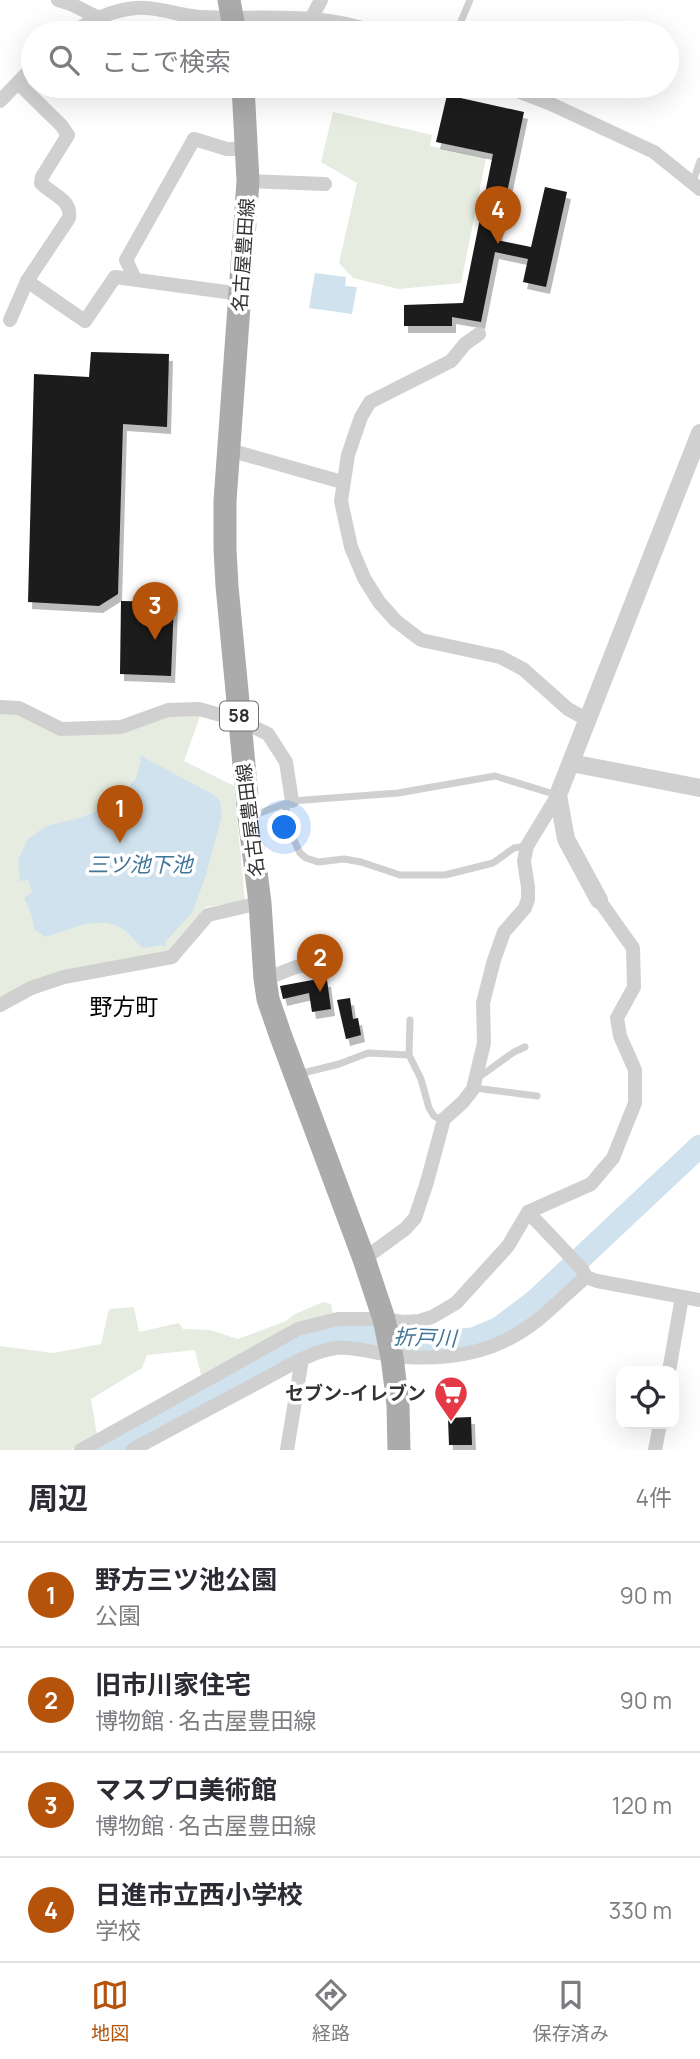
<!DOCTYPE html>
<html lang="ja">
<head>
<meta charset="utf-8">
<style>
  body { margin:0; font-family:Manrope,"Noto Sans JP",sans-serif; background:#f2f2f3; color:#2b2b33 }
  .controls { position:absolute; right:21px; bottom:21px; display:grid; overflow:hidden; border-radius:14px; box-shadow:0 7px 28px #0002 }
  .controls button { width:63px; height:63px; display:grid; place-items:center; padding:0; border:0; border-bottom:2px solid #e1e1e2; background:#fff; color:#2b2b33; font:35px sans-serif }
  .you { position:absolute; left:285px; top:828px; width:24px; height:24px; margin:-18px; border:5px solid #fff; border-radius:50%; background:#1a73e8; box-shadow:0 0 0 10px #1a73e833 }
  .badge { display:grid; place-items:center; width:46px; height:46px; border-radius:50%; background:#b45309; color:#fff; font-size:23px; font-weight:700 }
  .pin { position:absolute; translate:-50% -58px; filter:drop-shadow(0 2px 4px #0008) }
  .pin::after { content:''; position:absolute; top:37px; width:24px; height:21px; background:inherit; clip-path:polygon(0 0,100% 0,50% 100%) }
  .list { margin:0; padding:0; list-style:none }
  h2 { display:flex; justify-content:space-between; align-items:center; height:91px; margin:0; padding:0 28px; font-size:30px }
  h2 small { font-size:23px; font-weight:400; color:#7c7c81 }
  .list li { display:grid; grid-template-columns:46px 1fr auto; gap:21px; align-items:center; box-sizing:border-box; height:105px; padding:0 28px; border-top:2px solid #e1e1e2 }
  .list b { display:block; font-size:26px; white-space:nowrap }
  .list p { margin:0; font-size:23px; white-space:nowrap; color:#7c7c81 }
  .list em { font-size:23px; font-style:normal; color:#7c7c81 }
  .icon { flex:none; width:38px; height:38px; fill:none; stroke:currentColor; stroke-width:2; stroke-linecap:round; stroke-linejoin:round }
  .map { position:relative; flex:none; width:700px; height:1450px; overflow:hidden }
  .search { position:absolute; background:#fff; box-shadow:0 7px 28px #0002; left:21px; right:21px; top:21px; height:77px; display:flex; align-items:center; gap:18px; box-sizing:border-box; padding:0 24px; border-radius:38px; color:#7c7c81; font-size:26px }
  .sheet { height:511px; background:#fff }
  nav { display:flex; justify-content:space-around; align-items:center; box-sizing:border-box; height:98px; border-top:2px solid #e1e1e2; background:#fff; font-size:19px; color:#7c7c81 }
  nav a { display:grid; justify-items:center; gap:4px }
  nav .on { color:#b45309 }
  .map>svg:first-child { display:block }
  .green { fill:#e6ecdf }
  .water { fill:#cfe2ee }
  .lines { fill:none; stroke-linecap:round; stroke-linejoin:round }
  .river { stroke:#cfe2ee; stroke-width:23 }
  .building { fill:#1a1a1a; filter:url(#shadow) }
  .service { stroke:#d0d0d0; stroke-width:7 }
  .minor { stroke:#d0d0d0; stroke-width:14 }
  .tertiary { stroke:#d0d0d0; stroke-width:18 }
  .primary { stroke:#ababab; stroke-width:23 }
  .labels { text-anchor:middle; stroke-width:7; stroke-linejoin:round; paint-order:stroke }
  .shield { fill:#fff; stroke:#707070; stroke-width:2 }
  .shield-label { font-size:18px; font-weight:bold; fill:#333 }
  .street-label { font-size:19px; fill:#333; stroke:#fff }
  .poi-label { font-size:19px; font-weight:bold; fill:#333; stroke:#fff; text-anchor:end }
  .water-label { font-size:21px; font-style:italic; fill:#3f7597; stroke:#fff }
  .quarter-label { font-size:23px; fill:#000; stroke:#fff }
</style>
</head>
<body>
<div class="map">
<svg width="700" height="1450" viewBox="0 0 700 1450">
  <defs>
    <filter id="shadow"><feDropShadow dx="4" dy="7" stdDeviation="0" flood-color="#0004"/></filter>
  </defs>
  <rect width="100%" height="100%" fill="#fff"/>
  <!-- green -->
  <g class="green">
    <polygon points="333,112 432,135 430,146 486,158 461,283 399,289 353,278 339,263 357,183 321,162"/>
    <polygon points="18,712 60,733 167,715 200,716 184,761 234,786 245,901 206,907 169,952 0,1002 0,713"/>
    <polygon points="323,1302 331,1304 333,1314 202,1379 195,1350 147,1355 142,1368 91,1399 97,1435 71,1450 0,1450 0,1346 53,1353 101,1344 109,1309 134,1307 139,1332 179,1323 183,1329 210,1330 238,1339 286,1321 295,1314"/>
  </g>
  <!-- water -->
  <g class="water">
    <polygon points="315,273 346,277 345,286 357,287 352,314 309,308"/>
    <path d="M 143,755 L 145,758 L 214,795 L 220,801 L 222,816 L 205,878 L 192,913 L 165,942 L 166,945 L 164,947 L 161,945 L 144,948 C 135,943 131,934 123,929 C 98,914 70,930 45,937 L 34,929 L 31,913 L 24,898 L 32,892 L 28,880 L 20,881 L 18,860 L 28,839 L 46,826 L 80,818 L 117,803 L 136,778 L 141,761 L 140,756 Z"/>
  </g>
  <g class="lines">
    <!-- river -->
    <polyline class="river" points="105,1450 181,1408 308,1341 337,1332 436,1342 473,1339 499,1328 535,1301 700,1146"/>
  </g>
  <!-- building -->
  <g class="building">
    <polygon points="447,95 524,112 497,240 531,247 545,187 567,192 546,287 523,282 528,259 495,252 481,322 452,317 452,326 404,326 404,305 463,303 493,154 436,142"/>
    <polygon points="91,352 169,354 167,427 123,424 118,594 99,606 28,602 34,374 89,377"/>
    <polygon points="121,601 174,602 171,676 120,674"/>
    <polygon points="318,979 327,980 331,1009 312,1012 309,993 283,999 280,986"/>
    <polygon points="350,998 353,1019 358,1018 361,1035 346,1039 337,1000"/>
    <polygon points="471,1417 472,1445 449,1445 448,1418"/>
  </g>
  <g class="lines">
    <!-- service -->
    <g class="service">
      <polyline points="456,33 470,0"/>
      <polyline points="693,182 700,161"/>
      <polyline points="285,805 293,838 300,853 306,858 318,862 344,859 361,862 400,875 445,875 493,863 514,848 527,846"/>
      <polyline points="252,816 292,801 398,793 495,776 557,795"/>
      <polyline points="410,1020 409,1055 421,1079 429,1108 434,1116 443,1121"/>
      <polyline points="299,1074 339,1064 368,1053 409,1055"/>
      <polyline points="476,1076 482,1075 514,1052 525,1047"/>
      <polyline points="474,1086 482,1089 537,1096"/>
    </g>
    <!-- minor -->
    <g class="minor">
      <polyline points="58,0 71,4 97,17"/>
      <polyline points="311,19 321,0"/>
      <path d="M 71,33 C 91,21 111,10 136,8 C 157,6 179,16 200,17 C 259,20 321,11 377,33"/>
      <path d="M 18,83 L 61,125 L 68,135 L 42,177 L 41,183 C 52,195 72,199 69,218 L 27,281 L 85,321 L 115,277 L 241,294"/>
      <polyline points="505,86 551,104 654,152 700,189"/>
      <polyline points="0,101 33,67"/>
      <polyline points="248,181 325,184"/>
      <polyline points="135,279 126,260 194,139 227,149 246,149"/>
      <polyline points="10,320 27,281"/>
      <polyline points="479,334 465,344 451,361 370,402 361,417 348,455 341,501 351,547 364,578 379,602 396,621 421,640 500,657 523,669 568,709 588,720"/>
      <polyline points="229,450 342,482"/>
      <polyline points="0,707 19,708 61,729 121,727 168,710 199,709 239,720 268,734 286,762 292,801"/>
      <polyline points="265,979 296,967 320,962 323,971"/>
      <polyline points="0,1005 31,988 64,977 172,957 208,915 260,903"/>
      <polyline points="528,1212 582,1269 586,1277 597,1281 700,1300"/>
      <polyline points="364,1259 405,1229 415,1218 427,1182 444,1119 463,1102 473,1089 484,1043 483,1003 494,960 504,932 525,908 528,899 528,887 524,861 527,846 558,795"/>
      <polyline points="669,1371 682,1297"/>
      <polyline points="81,1450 298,1329 338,1319 384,1319 403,1322 419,1321 432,1317 456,1303 508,1246 528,1212 591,1184 613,1158 635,1103 635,1070 620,1036 617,1018 634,987 633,948 599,900"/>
      <path d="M 132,1450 C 174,1427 216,1405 259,1382 C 280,1371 311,1351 336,1348 C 359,1346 382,1356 404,1357 C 455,1360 498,1352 539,1319 C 555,1306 570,1290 586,1277"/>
      <polyline points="287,1450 302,1359"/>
      <polyline points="655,1450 660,1424"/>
    </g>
    <!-- tertiary -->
    <g class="tertiary">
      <polyline points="571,763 700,788"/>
      <polyline points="599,900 566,839 558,795 700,433"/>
    </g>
    <!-- primary -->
    <g class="primary">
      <polyline points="229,0 235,33"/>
      <polyline points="243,86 248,181 225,501 225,549 227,586 249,817 260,903 265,979 268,999 280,1034 364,1259 384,1319 392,1357 398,1405 399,1450"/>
    </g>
  </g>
  <!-- icons -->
  <defs>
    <g id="supermarket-pin" transform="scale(1.75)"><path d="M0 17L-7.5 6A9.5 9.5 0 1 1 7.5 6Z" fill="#e63946" stroke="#fff"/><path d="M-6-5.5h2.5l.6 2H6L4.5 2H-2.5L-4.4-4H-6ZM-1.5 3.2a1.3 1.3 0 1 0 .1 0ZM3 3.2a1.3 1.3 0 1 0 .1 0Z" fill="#fff"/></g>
  </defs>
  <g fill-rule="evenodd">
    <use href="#supermarket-pin" x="451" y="1393"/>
  </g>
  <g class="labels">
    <!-- shield labels -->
    <rect class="shield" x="220" y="701.5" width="38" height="29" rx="5"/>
    <g class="shield-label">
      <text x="239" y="722">58</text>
    </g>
    <!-- street labels -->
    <g class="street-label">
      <text transform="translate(243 255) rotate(-86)" y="7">名古屋豊田線</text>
      <text transform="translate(250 820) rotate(-97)" y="7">名古屋豊田線</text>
    </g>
    <!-- poi labels -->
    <g class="poi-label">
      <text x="426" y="1400">セブン-イレブン</text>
    </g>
    <!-- water labels -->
    <g class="water-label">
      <text x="140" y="872">三ツ池下池</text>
      <text transform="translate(425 1338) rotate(2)" y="7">折戸川</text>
    </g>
    <!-- quarter labels -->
    <g class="quarter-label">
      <text x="124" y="1015">野方町</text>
    </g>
  </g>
</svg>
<div class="controls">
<button><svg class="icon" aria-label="locate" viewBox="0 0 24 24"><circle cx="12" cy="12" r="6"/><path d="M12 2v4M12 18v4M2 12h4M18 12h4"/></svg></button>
</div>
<div class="you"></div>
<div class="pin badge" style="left:120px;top:843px">1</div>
<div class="pin badge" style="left:320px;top:992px">2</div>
<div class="pin badge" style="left:155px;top:640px">3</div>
<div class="pin badge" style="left:498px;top:244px">4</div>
<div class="search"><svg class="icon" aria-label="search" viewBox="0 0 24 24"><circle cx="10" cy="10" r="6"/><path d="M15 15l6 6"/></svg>ここで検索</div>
</div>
<section class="sheet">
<h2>周辺<small>4件</small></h2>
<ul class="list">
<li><span class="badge">1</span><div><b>野方三ツ池公園</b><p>公園</p></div><em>90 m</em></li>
<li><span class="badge">2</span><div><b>旧市川家住宅</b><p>博物館 · 名古屋豊田線</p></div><em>90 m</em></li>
<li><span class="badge">3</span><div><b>マスプロ美術館</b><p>博物館 · 名古屋豊田線</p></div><em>120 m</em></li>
<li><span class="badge">4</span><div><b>日進市立西小学校</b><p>学校</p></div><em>330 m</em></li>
</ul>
</section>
<nav>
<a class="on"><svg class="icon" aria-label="map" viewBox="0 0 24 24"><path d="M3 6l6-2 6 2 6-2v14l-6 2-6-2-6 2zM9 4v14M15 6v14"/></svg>地図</a>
<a><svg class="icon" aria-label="directions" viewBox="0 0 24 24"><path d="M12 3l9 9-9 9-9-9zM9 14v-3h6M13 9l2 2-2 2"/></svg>経路</a>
<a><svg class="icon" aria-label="saved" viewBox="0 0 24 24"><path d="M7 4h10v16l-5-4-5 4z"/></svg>保存済み</a>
</nav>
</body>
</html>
